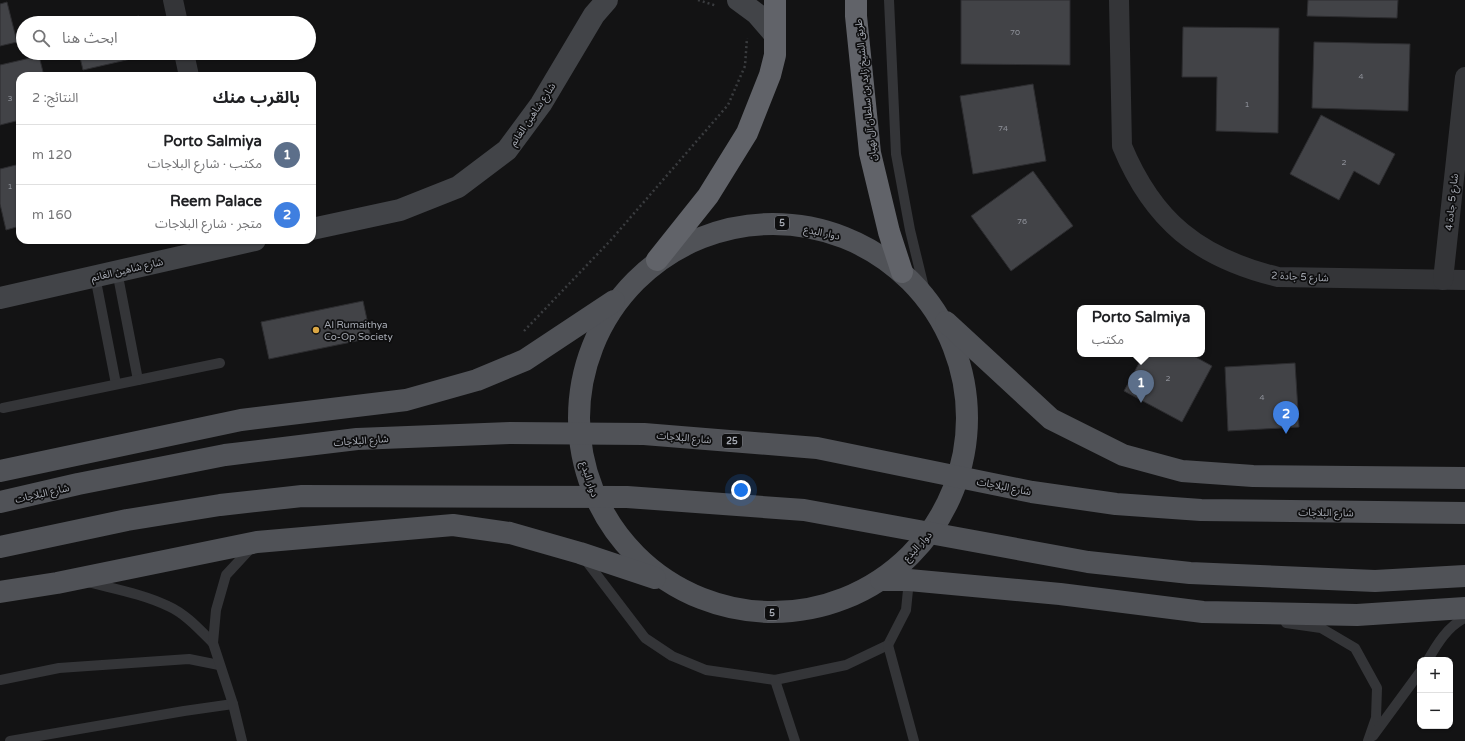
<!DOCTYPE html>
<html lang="ar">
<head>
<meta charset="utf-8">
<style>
  body { margin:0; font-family:"Varela Round","Noto Sans Arabic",sans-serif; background:#f2f2f2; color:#202124; direction:rtl }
  .controls { position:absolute; right:12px; bottom:12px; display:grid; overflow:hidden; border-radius:8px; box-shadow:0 1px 3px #0004 }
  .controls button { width:36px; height:36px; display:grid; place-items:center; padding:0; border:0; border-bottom:1px solid #e0e0e0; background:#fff; color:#202124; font:20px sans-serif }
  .you { position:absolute; left:741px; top:490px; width:14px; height:14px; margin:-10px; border:3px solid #fff; border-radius:50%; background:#1a73e8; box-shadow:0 0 0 6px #1a73e833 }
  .badge { display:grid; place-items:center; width:26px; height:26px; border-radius:50%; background:#745d32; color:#fff; font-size:13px; font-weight:700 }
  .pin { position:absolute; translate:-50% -33px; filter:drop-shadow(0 1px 2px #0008) }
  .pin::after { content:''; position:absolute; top:21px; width:14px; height:12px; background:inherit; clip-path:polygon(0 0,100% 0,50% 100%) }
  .popup { position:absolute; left:1077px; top:305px; width:128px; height:52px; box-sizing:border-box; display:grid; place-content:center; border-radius:8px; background:#fff; filter:drop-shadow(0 1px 3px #0005); font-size:13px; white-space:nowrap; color:#757577 }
  .popup b { font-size:15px; color:#202124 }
  .popup::after { content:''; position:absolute; left:50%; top:100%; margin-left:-8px; border:8px solid transparent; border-top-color:#fff }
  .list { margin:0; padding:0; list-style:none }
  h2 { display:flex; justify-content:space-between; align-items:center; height:52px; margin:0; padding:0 16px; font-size:17px }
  h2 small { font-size:13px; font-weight:400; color:#757577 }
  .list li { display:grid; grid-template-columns:26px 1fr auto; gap:12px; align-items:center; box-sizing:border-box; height:60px; padding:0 16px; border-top:1px solid #e0e0e0 }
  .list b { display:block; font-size:15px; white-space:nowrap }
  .list p { margin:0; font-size:13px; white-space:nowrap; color:#757577 }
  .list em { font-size:13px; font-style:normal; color:#757577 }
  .icon { flex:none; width:22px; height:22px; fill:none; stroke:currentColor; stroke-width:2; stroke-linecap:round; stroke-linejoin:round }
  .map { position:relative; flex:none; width:1465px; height:741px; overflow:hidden; direction:ltr }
  .search { position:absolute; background:#fff; box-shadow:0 1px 3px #0004; left:16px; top:16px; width:300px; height:44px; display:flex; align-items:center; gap:10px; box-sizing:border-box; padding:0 14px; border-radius:22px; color:#757577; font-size:15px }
  .panel { position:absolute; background:#fff; box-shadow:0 1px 3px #0004; left:16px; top:72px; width:300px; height:172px; border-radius:12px; direction:rtl }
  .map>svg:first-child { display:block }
  .building { fill:#424347; stroke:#2d2d30 }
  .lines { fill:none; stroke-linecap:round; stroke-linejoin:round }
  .path { stroke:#3a3c3f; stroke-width:2.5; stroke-dasharray:2 3; stroke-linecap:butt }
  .lane { stroke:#343538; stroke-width:10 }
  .street { stroke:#343538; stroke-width:20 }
  .secondary { stroke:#424448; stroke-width:22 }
  .primary { stroke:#505257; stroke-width:22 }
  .highway { stroke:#616369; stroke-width:22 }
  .poi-dot { fill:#dba744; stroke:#0e0e0f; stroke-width:1.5 }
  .labels { text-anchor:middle; stroke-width:3.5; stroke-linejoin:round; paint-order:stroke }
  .number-label { font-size:8px; fill:#8d9098 }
  .shield { fill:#0e0e0f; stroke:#787b82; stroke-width:1 }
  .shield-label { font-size:9px; font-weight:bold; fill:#a6aab3 }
  .street-label { font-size:10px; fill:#a6aab3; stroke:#0e0e0f }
  .poi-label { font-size:10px; fill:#a6aab3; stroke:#0e0e0f; text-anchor:start }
</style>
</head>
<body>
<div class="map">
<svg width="1465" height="741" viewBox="0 0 1465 741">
  <rect width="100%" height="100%" fill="#131314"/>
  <!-- building -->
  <g class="building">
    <polygon points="961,0 1070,0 1070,65 961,64"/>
    <polygon points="1308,0 1398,0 1397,18 1307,16"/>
    <polygon points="7,2 17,42 0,46 0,4"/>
    <polygon points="139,16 141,23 107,23"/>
    <polygon points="1183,27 1279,28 1278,133 1216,131 1217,77 1182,77"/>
    <polygon points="1314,42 1410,44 1408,111 1312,108"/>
    <polygon points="79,53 148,53 148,55 83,70"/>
    <polygon points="39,56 44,76 20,76 20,120 0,125 0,65"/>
    <polygon points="1033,84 1046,161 973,174 960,96"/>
    <polygon points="1321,115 1395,154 1379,185 1354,171 1339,200 1290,174"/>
    <polygon points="20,164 20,226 6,230 0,204 0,169"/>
    <polygon points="1033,171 1073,226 1011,271 971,216"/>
    <polygon points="363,301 371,338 269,359 261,322"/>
    <polygon points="1144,354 1190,354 1212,366 1182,422 1124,391"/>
    <polygon points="1295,363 1299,427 1228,431 1225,367"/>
  </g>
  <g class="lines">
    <!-- path -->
    <g class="path">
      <polyline points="698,0 717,6"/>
      <polyline points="524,331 610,241 728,105 745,66 747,38"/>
    </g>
    <!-- lane -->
    <g class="lane">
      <polyline points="889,0 896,154 910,230 927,300"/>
      <polyline points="117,271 138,380"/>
      <polyline points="95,276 116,384"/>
      <polyline points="3,408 220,363"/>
      <polyline points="584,558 645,638 672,656 706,670 775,680 846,665 888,645 906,610 909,580"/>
      <path d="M 88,582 C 115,589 143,594 168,606 C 186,614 200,630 213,643"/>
      <polyline points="1286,623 1321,628 1355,648 1377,688 1376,718 1368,741"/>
      <polyline points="888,645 914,741"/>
      <path d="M 1428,660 C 1437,644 1448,626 1465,618"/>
      <polyline points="0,680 59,668 189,659 219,665"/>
      <polyline points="775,680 795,741"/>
      <polyline points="1373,736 1420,672"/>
      <polyline points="10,741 184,711 233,704"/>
      <polyline points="242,741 233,704 213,643 216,610 226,575 253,546"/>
    </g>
    <!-- street -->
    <g class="street">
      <polyline points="173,0 178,23"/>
      <path d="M 1119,0 L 1122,146 C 1153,221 1199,258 1278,277 L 1465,280"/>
      <polyline points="184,53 189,76"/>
      <polyline points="1443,280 1465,77"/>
    </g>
    <!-- secondary -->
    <g class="secondary">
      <polyline points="738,0 757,14 775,35"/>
      <polyline points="312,229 400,210 458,187 507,150 541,104 594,15 607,0"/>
      <polyline points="0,298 255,240"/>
    </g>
    <!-- primary -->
    <g class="primary">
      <circle cx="773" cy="418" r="194"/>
      <polyline points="946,322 1051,419 1123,455 1182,471 1253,476 1465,478"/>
      <polyline points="0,471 241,420 406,400 477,380 525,360 614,301"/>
      <polyline points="0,502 78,484 225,455 357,439 510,433 644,434 817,448 1032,492 1116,504 1201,510 1465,513"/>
      <polyline points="0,547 127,520 220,505 302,496 627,497 804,510 1088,562 1190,573 1375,581 1465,576"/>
      <polyline points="881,580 909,580 1060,594 1203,612 1357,615 1465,608"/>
      <polyline points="0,592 57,583 257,542 453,525 510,533 580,553 655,578"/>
    </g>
    <!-- highway -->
    <g class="highway">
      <polyline points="856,0 856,16 870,153 889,232 902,272"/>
      <polyline points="657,260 708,196 747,133 770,75 775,55 775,0"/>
    </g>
  </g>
  <!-- markers -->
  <circle class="poi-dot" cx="316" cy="330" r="4"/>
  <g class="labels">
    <!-- number labels -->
    <g class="number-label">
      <text x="1015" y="35">70</text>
      <text x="1361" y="79">4</text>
      <text x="10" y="101">3</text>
      <text x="1247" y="107">1</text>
      <text x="1003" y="131">74</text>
      <text x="1344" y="165">2</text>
      <text x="10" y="189">1</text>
      <text x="1022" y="224">76</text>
      <text x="1168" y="381">2</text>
      <text x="1262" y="400">4</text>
    </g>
    <!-- shield labels -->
    <g class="shield">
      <rect x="775" y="216" width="14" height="14" rx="3"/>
      <rect x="722" y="434" width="20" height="14" rx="3"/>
      <rect x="765" y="606" width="14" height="14" rx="3"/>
    </g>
    <g class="shield-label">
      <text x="782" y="226">5</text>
      <text x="732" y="444">25</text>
      <text x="772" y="616">5</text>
    </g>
    <!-- street labels -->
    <g class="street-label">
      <text transform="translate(865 90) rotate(-96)" y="4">طريق الشيخ زايد بن سلطان آل نهيان</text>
      <text transform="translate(532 114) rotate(-56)" y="4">شارع شاهين الغانم</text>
      <text transform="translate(1451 202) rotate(-84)" y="4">شارع 5 جادة 4</text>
      <text transform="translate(822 232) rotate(12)" y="4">دوار البدع</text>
      <text transform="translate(127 269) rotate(-13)" y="4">شارع شاهين الغانم</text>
      <text transform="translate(1300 276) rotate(3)" y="4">شارع 5 جادة 2</text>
      <text transform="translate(684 437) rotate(5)" y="4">شارع البلاجات</text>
      <text transform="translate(361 440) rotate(-4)" y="4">شارع البلاجات</text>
      <text transform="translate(590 479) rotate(72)" y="4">دوار البدع</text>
      <text transform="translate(1004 486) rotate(11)" y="4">شارع البلاجات</text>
      <text transform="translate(42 493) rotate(-13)" y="4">شارع البلاجات</text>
      <text transform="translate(1326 512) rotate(1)" y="4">شارع البلاجات</text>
      <text transform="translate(917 546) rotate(-47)" y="4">دوار البدع</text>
    </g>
    <!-- poi labels -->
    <g class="poi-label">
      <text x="324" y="328">Al Rumaithya<tspan x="324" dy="12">Co-Op Society</tspan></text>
    </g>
  </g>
</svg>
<div class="controls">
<button>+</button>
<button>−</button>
</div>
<div class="you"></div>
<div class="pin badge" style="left:1141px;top:403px;background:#5c6f8a">1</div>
<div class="popup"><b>Porto Salmiya</b>مكتب</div>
<div class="pin badge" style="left:1286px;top:434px;background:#3f7fe0">2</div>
<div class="search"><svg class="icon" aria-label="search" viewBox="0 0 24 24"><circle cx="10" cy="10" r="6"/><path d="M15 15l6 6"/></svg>ابحث هنا</div>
<section class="panel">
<h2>بالقرب منك<small>النتائج: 2</small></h2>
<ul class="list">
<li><span class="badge" style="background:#5c6f8a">1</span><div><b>Porto Salmiya</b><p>مكتب · شارع البلاجات</p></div><em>120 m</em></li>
<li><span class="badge" style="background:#3f7fe0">2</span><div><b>Reem Palace</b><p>متجر · شارع البلاجات</p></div><em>160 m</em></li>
</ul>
</section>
</div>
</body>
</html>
